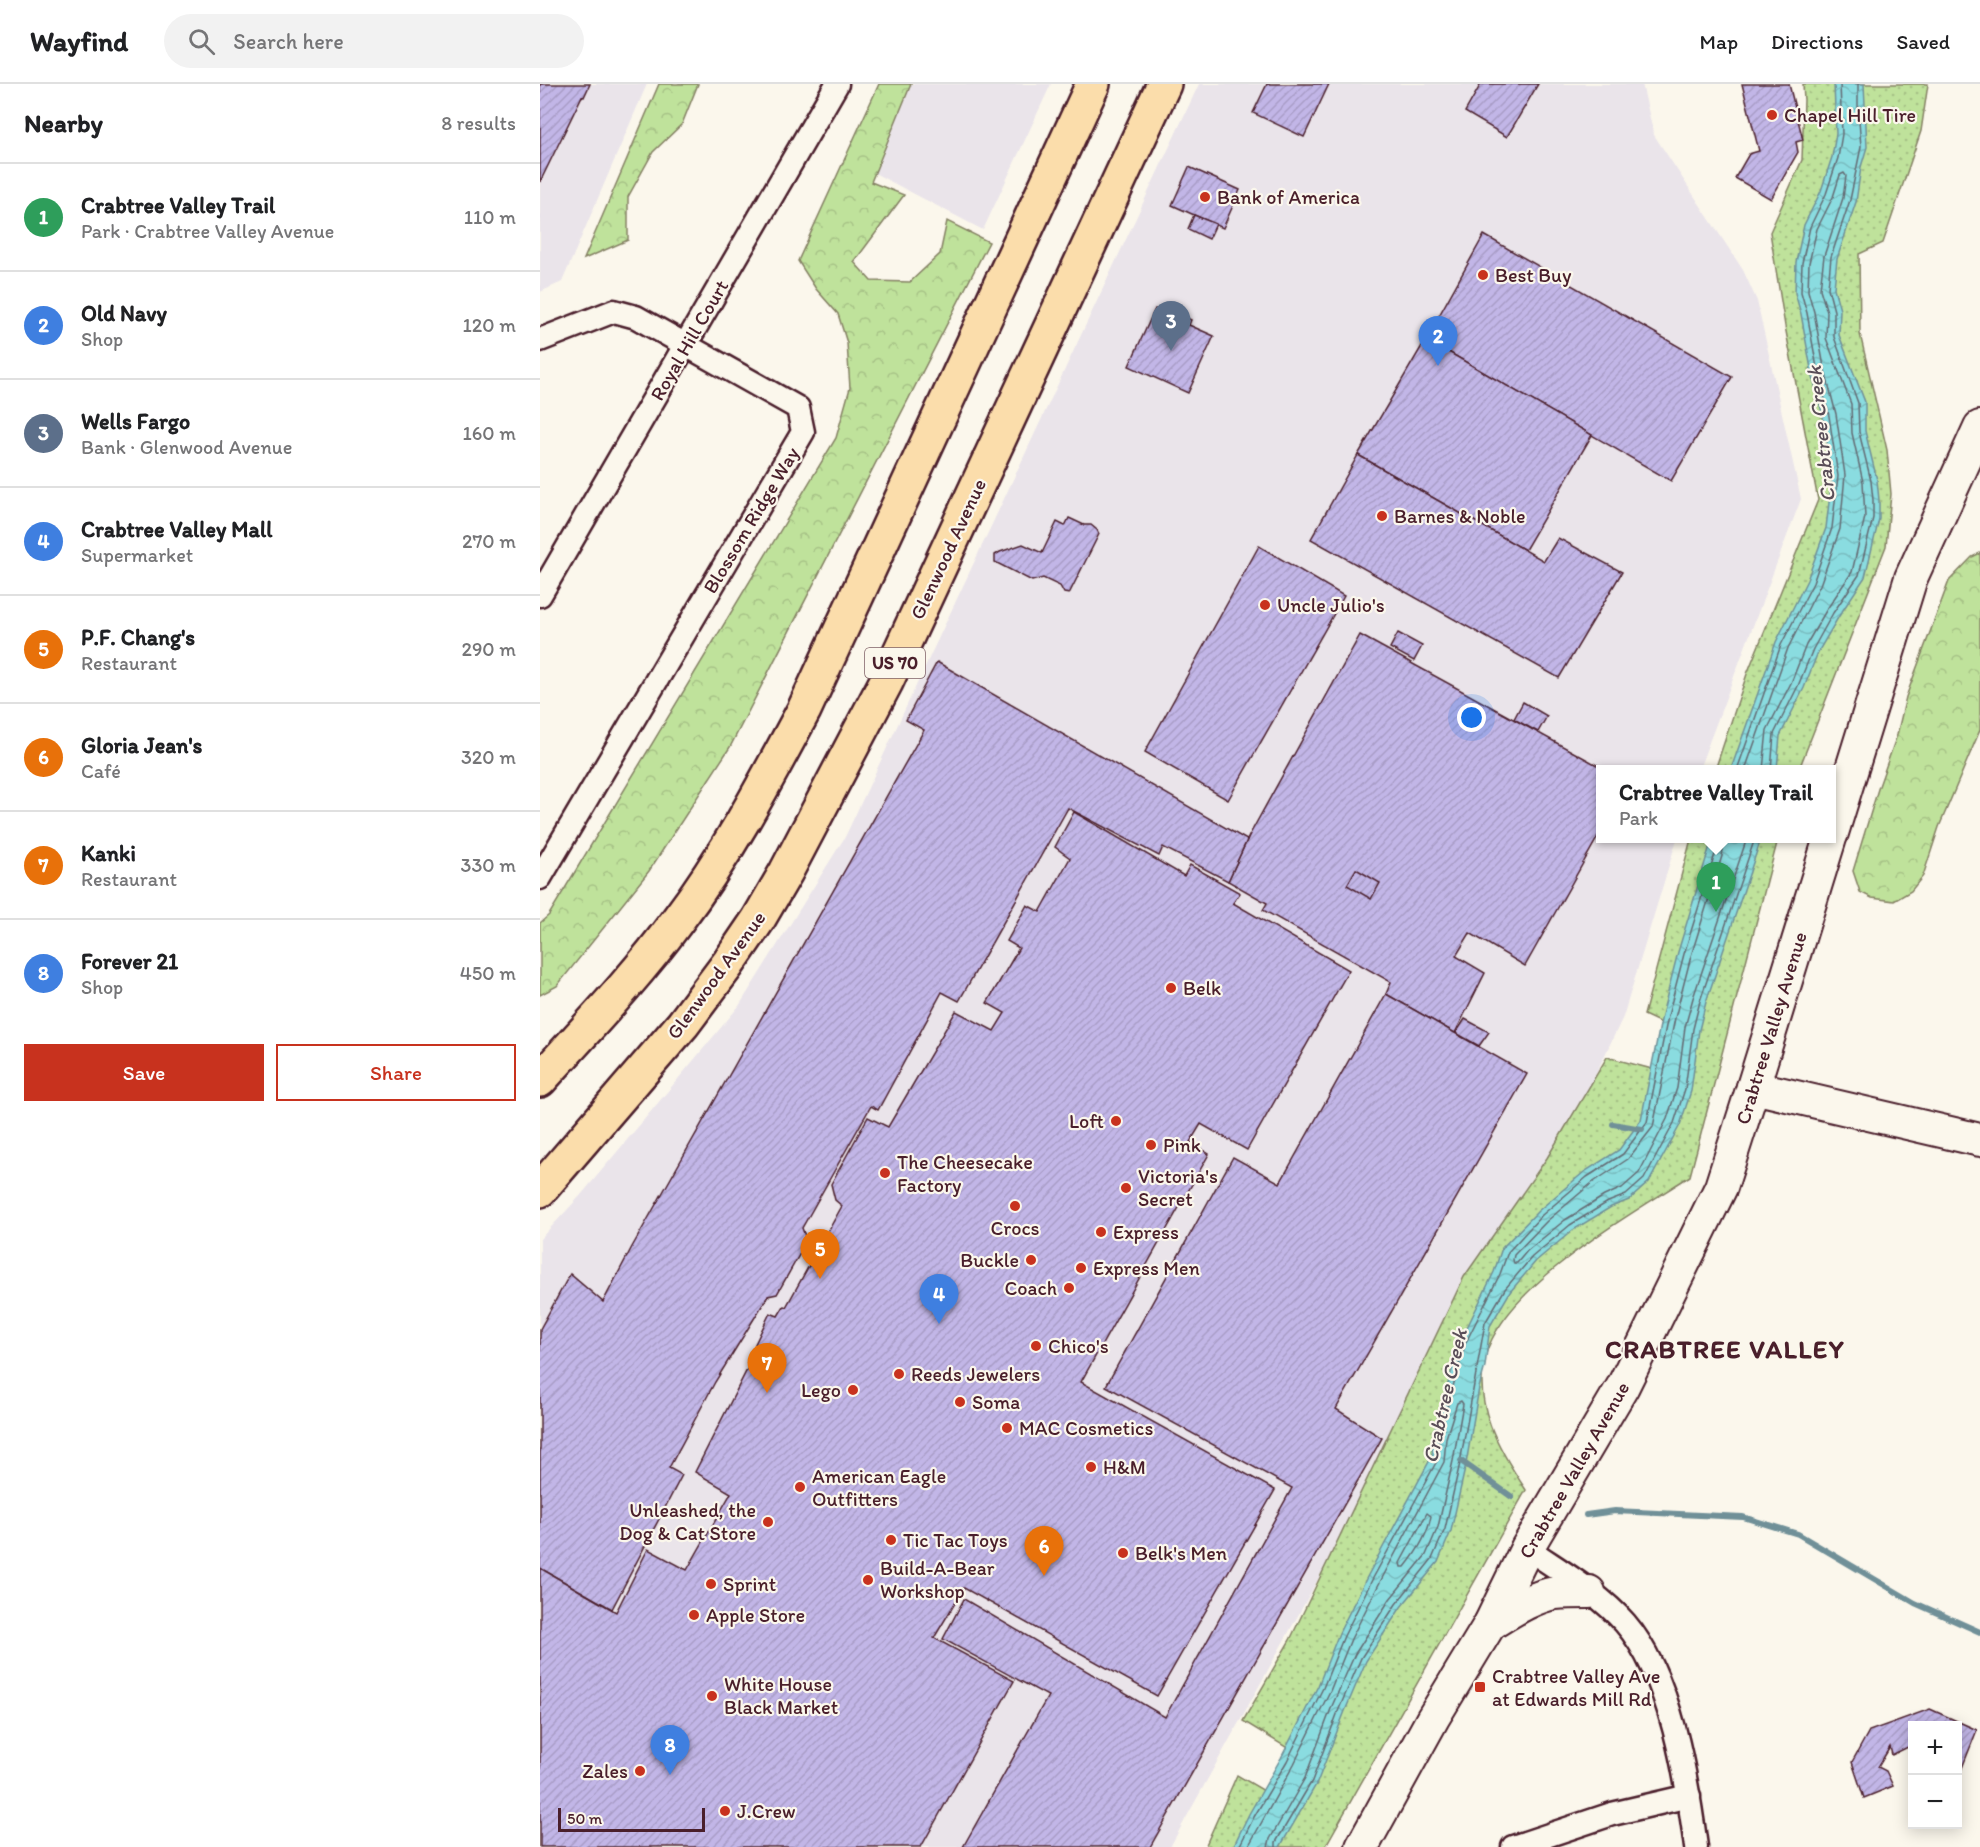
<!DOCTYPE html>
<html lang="en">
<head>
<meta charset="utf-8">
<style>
  body { margin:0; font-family:Itim,sans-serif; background:#f2f2f2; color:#202124 }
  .controls { position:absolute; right:18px; bottom:18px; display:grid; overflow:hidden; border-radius:0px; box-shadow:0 3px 15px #0003 }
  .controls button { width:54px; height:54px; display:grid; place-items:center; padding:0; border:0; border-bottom:2px solid #e0e0e0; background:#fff; color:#202124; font:30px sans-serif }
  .scale { position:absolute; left:18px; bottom:15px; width:147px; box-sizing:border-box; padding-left:6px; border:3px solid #4a1f2b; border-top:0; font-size:16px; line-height:21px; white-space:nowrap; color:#4a1f2b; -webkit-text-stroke:4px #fbf7ec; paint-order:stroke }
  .you { position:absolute; left:932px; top:634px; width:21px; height:21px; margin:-15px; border:4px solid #fff; border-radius:50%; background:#1a73e8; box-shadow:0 0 0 9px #1a73e833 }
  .badge { display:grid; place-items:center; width:39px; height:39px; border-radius:50%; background:#c8321e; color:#fff; font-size:20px; font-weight:700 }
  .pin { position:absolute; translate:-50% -50px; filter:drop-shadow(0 2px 3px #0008) }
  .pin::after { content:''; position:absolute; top:32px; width:21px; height:18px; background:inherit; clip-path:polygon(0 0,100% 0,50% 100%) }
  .popup { position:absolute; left:1056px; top:681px; width:240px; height:78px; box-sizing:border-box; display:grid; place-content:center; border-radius:0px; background:#fff; filter:drop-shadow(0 2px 4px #0005); font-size:20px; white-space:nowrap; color:#757577 }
  .popup b { font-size:22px; color:#202124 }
  .popup::after { content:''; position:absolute; left:50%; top:100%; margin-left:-12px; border:12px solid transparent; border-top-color:#fff }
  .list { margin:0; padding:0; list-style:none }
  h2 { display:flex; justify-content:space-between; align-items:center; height:78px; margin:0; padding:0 24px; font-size:26px }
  h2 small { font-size:20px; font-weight:400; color:#757577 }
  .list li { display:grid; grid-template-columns:39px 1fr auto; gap:18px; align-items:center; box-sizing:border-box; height:108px; padding:0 24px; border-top:2px solid #e0e0e0 }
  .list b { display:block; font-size:22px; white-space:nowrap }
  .list p { margin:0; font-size:20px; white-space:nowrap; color:#757577 }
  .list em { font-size:20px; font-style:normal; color:#757577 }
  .actions { display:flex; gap:12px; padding:18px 24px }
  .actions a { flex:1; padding:14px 0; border:2px solid #c8321e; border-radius:0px; text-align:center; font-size:21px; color:#c8321e }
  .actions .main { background:#c8321e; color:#fff }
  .icon { flex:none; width:33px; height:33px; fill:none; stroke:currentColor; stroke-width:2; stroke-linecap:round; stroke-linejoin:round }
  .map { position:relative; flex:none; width:1440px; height:1763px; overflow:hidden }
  header { display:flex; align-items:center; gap:36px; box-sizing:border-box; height:84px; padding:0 30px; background:#fff; border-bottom:2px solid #e0e0e0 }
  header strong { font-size:28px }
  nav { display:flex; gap:33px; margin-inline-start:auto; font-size:21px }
  .search { width:420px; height:54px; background:#f2f2f2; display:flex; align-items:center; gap:15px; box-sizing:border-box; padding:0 21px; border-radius:33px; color:#757577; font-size:22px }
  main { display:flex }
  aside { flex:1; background:#fff }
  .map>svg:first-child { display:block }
  .built { fill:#eae4ea }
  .forest { fill:url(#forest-crowns); stroke:#848063; stroke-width:1.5 }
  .park { fill:url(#park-dots); stroke:#848063; stroke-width:1.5 }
  .water { fill:url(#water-waves); stroke:#709098; stroke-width:1.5 }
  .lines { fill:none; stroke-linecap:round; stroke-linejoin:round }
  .shore { stroke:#646b73; stroke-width:1.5 }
  .stream { stroke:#709098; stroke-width:6 }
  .building { fill:url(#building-hatch); stroke:#4a1f2b; stroke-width:1.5 }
  .street-casing { stroke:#4a1f2b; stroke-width:27 }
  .secondary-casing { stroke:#4a1f2b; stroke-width:36 }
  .highway-casing { stroke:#4a1f2b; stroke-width:38 }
  .street { stroke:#fbf7ec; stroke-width:22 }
  .secondary { stroke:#fbf7ec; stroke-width:32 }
  .highway { stroke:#fbddab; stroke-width:33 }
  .poi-dot { fill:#c8321e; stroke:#fbf7ec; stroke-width:2 }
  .labels { text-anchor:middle; stroke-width:4.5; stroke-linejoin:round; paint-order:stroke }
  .shield { fill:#fbf7ec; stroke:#7f6065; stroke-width:1.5 }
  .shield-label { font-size:18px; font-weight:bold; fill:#4a1f2b }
  .poi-label { font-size:20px; fill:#4a1f2b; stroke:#fbf7ec; text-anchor:start }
  .street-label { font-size:20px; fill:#4a1f2b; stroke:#fbf7ec }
  .water-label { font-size:21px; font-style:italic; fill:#5a4e58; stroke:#fbf7ec }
  .district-label { font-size:26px; font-weight:bold; letter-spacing:1.5px; fill:#4a1f2b; stroke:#fbf7ec }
</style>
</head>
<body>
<header>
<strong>Wayfind</strong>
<div class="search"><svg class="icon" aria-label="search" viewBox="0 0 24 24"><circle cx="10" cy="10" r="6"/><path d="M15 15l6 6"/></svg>Search here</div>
<nav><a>Map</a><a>Directions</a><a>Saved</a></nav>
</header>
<main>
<aside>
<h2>Nearby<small>8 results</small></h2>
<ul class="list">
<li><span class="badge" style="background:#2e9e5b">1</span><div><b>Crabtree Valley Trail</b><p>Park · Crabtree Valley Avenue</p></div><em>110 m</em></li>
<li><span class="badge" style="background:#3f7fe0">2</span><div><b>Old Navy</b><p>Shop</p></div><em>120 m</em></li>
<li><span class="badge" style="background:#5c6f8a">3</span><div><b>Wells Fargo</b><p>Bank · Glenwood Avenue</p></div><em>160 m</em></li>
<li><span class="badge" style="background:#3f7fe0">4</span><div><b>Crabtree Valley Mall</b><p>Supermarket</p></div><em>270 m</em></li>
<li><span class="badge" style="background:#e8710a">5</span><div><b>P.F. Chang's</b><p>Restaurant</p></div><em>290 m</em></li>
<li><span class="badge" style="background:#e8710a">6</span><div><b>Gloria Jean's</b><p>Café</p></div><em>320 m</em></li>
<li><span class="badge" style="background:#e8710a">7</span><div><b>Kanki</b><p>Restaurant</p></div><em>330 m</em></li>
<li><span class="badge" style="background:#3f7fe0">8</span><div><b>Forever 21</b><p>Shop</p></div><em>450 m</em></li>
</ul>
<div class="actions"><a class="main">Save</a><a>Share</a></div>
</aside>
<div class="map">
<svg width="1440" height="1763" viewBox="0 0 1440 1763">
  <defs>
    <pattern id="forest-crowns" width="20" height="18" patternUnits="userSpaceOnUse" patternTransform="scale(1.5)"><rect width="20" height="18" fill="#bfe29b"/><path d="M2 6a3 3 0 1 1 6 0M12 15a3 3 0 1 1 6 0" fill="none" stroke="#a6c186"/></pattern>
    <pattern id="park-dots" width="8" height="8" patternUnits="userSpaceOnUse" patternTransform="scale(1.5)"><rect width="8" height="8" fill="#bfe29b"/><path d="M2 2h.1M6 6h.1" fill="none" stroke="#a6c186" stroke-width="1.8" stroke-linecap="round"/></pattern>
    <pattern id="water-waves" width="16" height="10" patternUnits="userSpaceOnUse" patternTransform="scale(1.5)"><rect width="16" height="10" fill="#8adce0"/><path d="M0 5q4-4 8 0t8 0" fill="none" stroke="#79bcc0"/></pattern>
    <pattern id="building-hatch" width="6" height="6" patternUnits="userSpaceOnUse" patternTransform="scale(1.5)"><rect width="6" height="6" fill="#c2b6e7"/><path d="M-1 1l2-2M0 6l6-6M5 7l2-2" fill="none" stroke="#a89cc6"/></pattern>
  </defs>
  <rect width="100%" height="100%" fill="#fbf7ec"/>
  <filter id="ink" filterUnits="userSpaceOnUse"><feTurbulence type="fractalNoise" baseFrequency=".0167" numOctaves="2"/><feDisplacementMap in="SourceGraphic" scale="12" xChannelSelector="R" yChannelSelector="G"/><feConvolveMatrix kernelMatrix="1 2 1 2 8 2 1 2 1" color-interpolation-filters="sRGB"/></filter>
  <g filter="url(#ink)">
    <!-- built -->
    <g class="built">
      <polygon points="0,0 107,0 22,198 0,208"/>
      <polygon points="364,0 511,0 443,146 321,82"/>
      <polygon points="659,0 1102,0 1114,51 1203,186 1217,217 1261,415 1159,685 1060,686 1060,754 1137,755 1083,933 1009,1088 849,1367 630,1763 0,1763 0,1155 41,1111 199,922 305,753"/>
    </g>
    <!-- forest -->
    <g class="forest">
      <polygon points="119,0 158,0 142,40 113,68 88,113 88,156 44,175"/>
      <polygon points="339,0 371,0 331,98 364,111 314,178 331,197 370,198 400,170 407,137 449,158 190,663 109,787 17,902 0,911 0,839 9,831 296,354 310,304 307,259 298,230 276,205 258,177"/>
      <polygon points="1440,469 1440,646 1399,743 1383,792 1371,807 1354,817 1332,814 1320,808 1313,787 1338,705 1357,651 1366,613 1409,497 1432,473"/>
    </g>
    <!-- park -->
    <g class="park">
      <polygon points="1263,0 1388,0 1381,47 1343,159 1319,170 1320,250 1347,366 1351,410 1346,462 1259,685 1175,686 1207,590 1278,416 1245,242 1230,148 1262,76 1264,16"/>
      <path d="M 1151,755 L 1238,755 L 1150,1092 C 1090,1131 967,1200 946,1270 C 931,1319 960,1367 986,1406 L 785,1763 L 665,1763 L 697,1691 L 731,1711 L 751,1666 L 703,1637 L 750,1556 L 924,1193 L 1007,1074 L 1067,973 L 1116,986 L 1132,944 L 1104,931 Z"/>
    </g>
    <!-- water -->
    <g class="water">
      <polygon points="1294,0 1324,0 1327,63 1321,83 1316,118 1297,175 1294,204 1300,226 1299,251 1325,318 1325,347 1337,396 1339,416 1339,435 1325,493 1299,532 1278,568 1264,604 1240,652 1237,685 1191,685 1236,558 1267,496 1286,444 1292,393 1283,333 1271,285 1261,230 1255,209 1256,178 1264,141 1281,107 1292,73 1296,50"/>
      <polygon points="1172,755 1221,755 1166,918 1159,946 1151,1007 1140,1041 1109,1098 1089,1116 1071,1123 1033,1146 996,1177 970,1208 950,1242 945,1282 939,1304 926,1380 911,1447 898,1478 861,1523 826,1577 805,1627 777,1699 740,1763 693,1763 709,1730 741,1674 778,1602 799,1549 827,1493 892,1372 893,1351 920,1258 954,1188 962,1164 998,1127 1044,1088 1079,1066 1101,1036 1122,931 1138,868"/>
    </g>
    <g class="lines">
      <!-- shore -->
      <g class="shore">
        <polyline points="1197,686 1241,561 1273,499 1292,444 1298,392 1289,332 1277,284 1267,229 1261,208 1262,179 1270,143 1286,110 1298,74 1302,50 1300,0"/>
        <polyline points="1205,686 1248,564 1280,501 1300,445 1305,391 1296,330 1284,283 1274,228 1268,207 1269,179 1277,145 1293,113 1300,91 1304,89 1306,92 1303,114 1284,172 1280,205 1287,228 1286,254 1311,320 1312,349 1323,398 1325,433 1312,488 1287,525 1266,561 1251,599 1227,646 1223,686"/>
        <polyline points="1231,686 1234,650 1258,602 1273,565 1293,529 1319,491 1333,434 1333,416 1331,397 1319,348 1318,319 1294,253 1294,227 1288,204 1291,173 1310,116 1321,63 1318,23 1318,0"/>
        <polyline points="1185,754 1182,772 1151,872 1135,934 1113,1043 1088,1075 1052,1099 1007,1137 974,1171 973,1176 974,1179 977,1179 987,1167 1025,1136 1064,1112 1082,1104 1099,1089 1127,1035 1137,1004 1145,943 1153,914 1207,754"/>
        <path d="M 887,1429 L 891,1432 C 888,1451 877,1468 865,1483 L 861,1483 L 860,1479 Z"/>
        <polyline points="699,1763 714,1733 747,1677 783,1604 804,1552 832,1496 898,1375 899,1352 925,1260 960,1190 968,1168 1002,1131 1047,1093 1083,1070 1107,1038 1128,932 1144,870 1175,770 1178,754"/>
        <polyline points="708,1763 754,1680 790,1607 811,1555 839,1500 904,1378 906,1354 917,1319 921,1317 923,1320 913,1377 898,1443 886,1471 850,1515 815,1570 792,1622 765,1694 730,1755 728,1763"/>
        <polyline points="736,1763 736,1758 772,1697 799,1625 821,1574 856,1520 892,1475 905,1445 920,1379 945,1239 965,1205 992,1173 1030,1141 1068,1118 1086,1111 1104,1095 1134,1039 1145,1005 1153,945 1160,917 1215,754"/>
      </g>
      <!-- stream -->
      <g class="stream">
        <polyline points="1073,1040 1102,1045"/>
        <polyline points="921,1377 972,1413"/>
        <polyline points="1046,1431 1075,1427 1203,1433 1258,1450 1375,1519 1440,1548"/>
      </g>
    </g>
    <!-- building -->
    <g class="building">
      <polygon points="0,0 50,0 44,13 42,12 0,98"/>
      <polygon points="727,0 789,0 764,53 713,29"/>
      <polygon points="941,0 998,0 967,53 925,28"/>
      <polygon points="1202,0 1249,0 1263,56 1256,58 1258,68 1231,115 1195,94 1209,70 1219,67"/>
      <polygon points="649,83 700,106 683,144 632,121"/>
      <polygon points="654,131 676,140 669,155 648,145"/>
      <polygon points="944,151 1192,293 1131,397 886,255"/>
      <polygon points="615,225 633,234 635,229 651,236 649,241 674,252 648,309 589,282"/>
      <polygon points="886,255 1052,351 985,466 818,371"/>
      <polygon points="818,371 1004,477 1018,454 1082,488 1019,594 771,455"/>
      <polygon points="529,434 544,441 551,441 557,446 559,450 529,510 524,509 520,502 503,494 492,497 455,478 455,471 460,468 483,460 502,469 517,438 525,442"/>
      <polygon points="719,462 804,512 688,716 605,668"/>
      <polygon points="858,549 882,562 874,577 850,564"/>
      <polygon points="820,551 1066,686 1060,686 1060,749 985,882 930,849 916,872 945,889 915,949 846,910 851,898 723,826 727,819 688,797 709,752"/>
      <polygon points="397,578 707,756 688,797 623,763 619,772 528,724 419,917 402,908 338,1026 331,1022 262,1144 267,1157 237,1210 228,1212 175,1298 129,1384 142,1391 72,1525 0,1484 0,1245 30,1190 63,1218 92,1163 384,646 366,636"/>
      <polygon points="983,618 1007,632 998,648 974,635"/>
      <polygon points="534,728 644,792 650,781 700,809 693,819 809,886 707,1066 661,1040 650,1058 669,1070 541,1298 735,1406 617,1612 424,1504 394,1554 474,1597 381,1763 0,1763 0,1484 76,1528 108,1465 147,1486 191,1409 155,1388 219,1262 215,1260 230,1229 238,1232 244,1222 246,1223 302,1122 295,1116 291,1100 328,1033 348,1043 416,927 454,947 465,929 447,919 479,864 467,857 487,821 500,828 530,774 515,763"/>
      <polygon points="816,785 840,799 831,815 807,801"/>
      <polygon points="846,910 987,990 796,1325 842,1354 610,1763 423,1763 508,1612 403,1555 424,1515 625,1633 752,1404 566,1302 693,1073 740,1099"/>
      <polygon points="925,935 949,948 939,962 916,949"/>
      <polygon points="1390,1625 1437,1646 1418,1694 1418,1642 1372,1642 1372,1661 1352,1671 1350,1663 1338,1683 1346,1687 1353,1702 1324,1714 1312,1678 1329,1647"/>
    </g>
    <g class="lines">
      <!-- street casing -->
      <g class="street-casing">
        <g id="street">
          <polyline points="0,256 74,227 96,233 258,324 263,348 0,794"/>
          <polyline points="0,511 297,0"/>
          <path d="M 987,1464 C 1020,1487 1059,1509 1085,1539 C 1131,1592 1147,1695 1156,1763"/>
          <polyline points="973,1763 1072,1730 1149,1712"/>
        </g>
      </g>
      <!-- secondary casing -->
      <g class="secondary-casing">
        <g id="secondary">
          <polyline points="1292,749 1371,494 1440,343"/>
          <polyline points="1213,1003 1440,1056"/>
          <path d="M 950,1540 C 970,1528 992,1513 1015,1509 C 1026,1508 1038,1508 1049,1508"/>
          <polyline points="822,1763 893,1634 950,1540 987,1464 1083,1302 1181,1103 1213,1003 1290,754"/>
        </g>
      </g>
      <!-- highway casing -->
      <g class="highway-casing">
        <g id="highway">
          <path d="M 0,996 C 47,944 96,893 137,837 C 187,771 225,699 264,626 L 553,0"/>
          <polyline points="0,1106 143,940 188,880 218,836 246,788 346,598 624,0"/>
        </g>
      </g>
      <!-- street -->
      <use href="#street" class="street"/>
      <!-- secondary -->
      <use href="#secondary" class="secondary"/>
      <!-- highway -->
      <use href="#highway" class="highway"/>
    </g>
  </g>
  <!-- markers -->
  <g class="poi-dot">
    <circle cx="1232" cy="31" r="6"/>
    <circle cx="665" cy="113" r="6"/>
    <circle cx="943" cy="191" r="6"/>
    <circle cx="842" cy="432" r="6"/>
    <circle cx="725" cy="521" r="6"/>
    <circle cx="631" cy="904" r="6"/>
    <circle cx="576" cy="1037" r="6"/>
    <circle cx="611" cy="1061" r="6"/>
    <circle cx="345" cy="1089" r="6"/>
    <circle cx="586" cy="1104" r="6"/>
    <circle cx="475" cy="1122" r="6"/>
    <circle cx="561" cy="1148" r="6"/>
    <circle cx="491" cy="1176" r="6"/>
    <circle cx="541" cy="1184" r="6"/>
    <circle cx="529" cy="1204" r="6"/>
    <circle cx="496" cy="1262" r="6"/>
    <circle cx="359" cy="1290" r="6"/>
    <circle cx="313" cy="1306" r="6"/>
    <circle cx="420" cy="1318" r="6"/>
    <circle cx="467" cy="1344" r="6"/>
    <circle cx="551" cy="1383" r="6"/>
    <circle cx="260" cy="1403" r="6"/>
    <circle cx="228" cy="1438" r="6"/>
    <circle cx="351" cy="1456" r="6"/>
    <circle cx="583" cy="1469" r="6"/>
    <circle cx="328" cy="1496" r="6"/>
    <circle cx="171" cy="1500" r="6"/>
    <circle cx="154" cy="1531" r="6"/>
    <rect x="934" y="1597" width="12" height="12" rx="3"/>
    <circle cx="172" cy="1612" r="6"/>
    <circle cx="100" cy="1687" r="6"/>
    <circle cx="185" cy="1727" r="6"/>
  </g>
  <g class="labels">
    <!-- shield labels -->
    <rect class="shield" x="325" y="564" width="60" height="30" rx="4.5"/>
    <g class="shield-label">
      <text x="355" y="585">US 70</text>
    </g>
    <!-- poi labels -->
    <g class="poi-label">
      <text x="1244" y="38">Chapel Hill Tire</text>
      <text x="677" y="120">Bank of America</text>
      <text x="955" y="198">Best Buy</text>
      <text x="854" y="439">Barnes &amp; Noble</text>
      <text x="737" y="528">Uncle Julio's</text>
      <text x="643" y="911">Belk</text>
      <text x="564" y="1044" text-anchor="end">Loft</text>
      <text x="623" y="1068">Pink</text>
      <text x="357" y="1085">The Cheesecake<tspan x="357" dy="23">Factory</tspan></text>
      <text x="598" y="1099">Victoria's<tspan x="598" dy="23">Secret</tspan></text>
      <text x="475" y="1151" text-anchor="middle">Crocs</text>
      <text x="573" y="1155">Express</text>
      <text x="479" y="1183" text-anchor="end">Buckle</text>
      <text x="553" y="1191">Express Men</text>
      <text x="517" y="1211" text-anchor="end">Coach</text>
      <text x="508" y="1269">Chico's</text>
      <text x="371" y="1297">Reeds Jewelers</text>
      <text x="301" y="1313" text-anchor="end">Lego</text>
      <text x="432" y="1325">Soma</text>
      <text x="479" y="1351">MAC Cosmetics</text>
      <text x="563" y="1390">H&amp;M</text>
      <text x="272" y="1399">American Eagle<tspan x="272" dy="23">Outfitters</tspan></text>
      <text x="216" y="1433" text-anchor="end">Unleashed, the<tspan x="216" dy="23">Dog &amp; Cat Store</tspan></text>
      <text x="363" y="1463">Tic Tac Toys</text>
      <text x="595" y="1476">Belk's Men</text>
      <text x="340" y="1491">Build-A-Bear<tspan x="340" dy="23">Workshop</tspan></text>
      <text x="183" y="1507">Sprint</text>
      <text x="166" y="1538">Apple Store</text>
      <text x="952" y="1599">Crabtree Valley Ave<tspan x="952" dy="23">at Edwards Mill Rd</tspan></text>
      <text x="184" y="1607">White House<tspan x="184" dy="23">Black Market</tspan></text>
      <text x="88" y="1694" text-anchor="end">Zales</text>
      <text x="197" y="1734">J.Crew</text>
    </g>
    <!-- street labels -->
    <g class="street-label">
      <text transform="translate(149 256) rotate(-60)" y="7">Royal Hill Court</text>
      <text transform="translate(211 436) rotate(-59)" y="7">Blossom Ridge Way</text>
      <text transform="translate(408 465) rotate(-65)" y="7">Glenwood Avenue</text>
      <text transform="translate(176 891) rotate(-54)" y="7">Glenwood Avenue</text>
      <text transform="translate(1231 944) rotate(-73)" y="7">Crabtree Valley Avenue</text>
      <text transform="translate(1034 1386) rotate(-60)" y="7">Crabtree Valley Avenue</text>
    </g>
    <!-- water labels -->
    <g class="water-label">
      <text transform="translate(1281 350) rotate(-96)" y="7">Crabtree Creek</text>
      <text transform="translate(905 1312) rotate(-77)" y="7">Crabtree Creek</text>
    </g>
    <!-- district labels -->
    <g class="district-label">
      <text x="1185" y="1274">CRABTREE VALLEY</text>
    </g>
  </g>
</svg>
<div class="controls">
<button>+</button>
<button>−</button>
</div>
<div class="scale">50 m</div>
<div class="you"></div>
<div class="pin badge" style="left:1176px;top:828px;background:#2e9e5b">1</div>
<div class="popup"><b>Crabtree Valley Trail</b>Park</div>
<div class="pin badge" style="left:898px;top:282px;background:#3f7fe0">2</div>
<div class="pin badge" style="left:631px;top:267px;background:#5c6f8a">3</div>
<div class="pin badge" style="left:399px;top:1240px;background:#3f7fe0">4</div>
<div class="pin badge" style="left:280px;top:1195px;background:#e8710a">5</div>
<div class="pin badge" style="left:504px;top:1492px;background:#e8710a">6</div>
<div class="pin badge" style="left:227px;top:1309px;background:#e8710a">7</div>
<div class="pin badge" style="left:130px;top:1691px;background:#3f7fe0">8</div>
</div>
</main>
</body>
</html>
